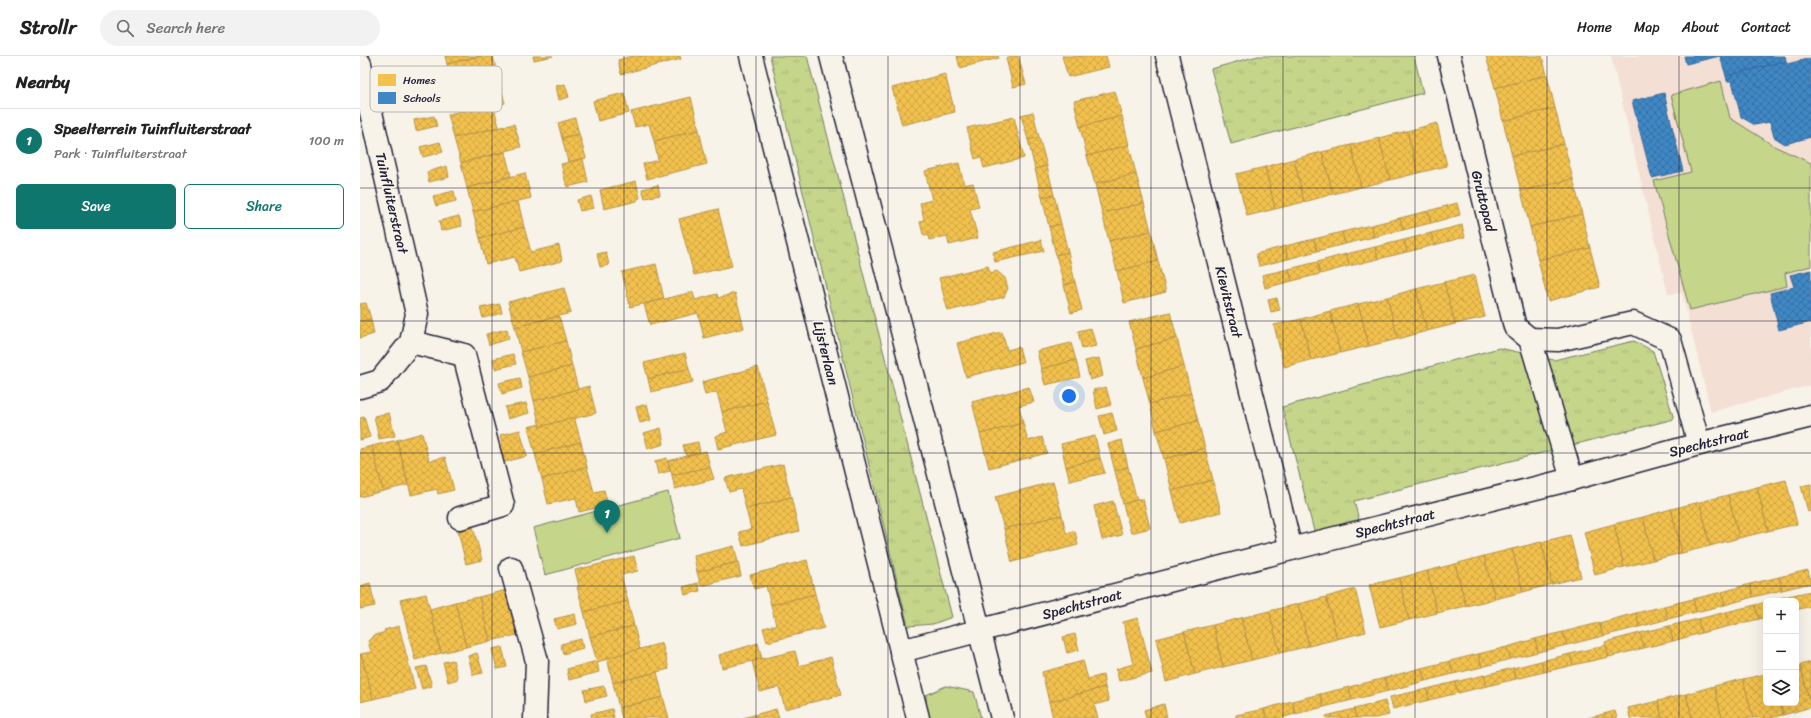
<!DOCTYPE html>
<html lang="en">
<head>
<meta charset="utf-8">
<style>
  body { margin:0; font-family:Sriracha,sans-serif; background:#f2f2f2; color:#222 }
  .controls { position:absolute; right:12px; bottom:12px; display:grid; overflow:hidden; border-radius:6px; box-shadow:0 4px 16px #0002 }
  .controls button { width:36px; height:36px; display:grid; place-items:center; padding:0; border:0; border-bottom:1px solid #e0e0e0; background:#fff; color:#222; font:20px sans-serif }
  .you { position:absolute; left:709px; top:340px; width:14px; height:14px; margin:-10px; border:3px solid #fff; border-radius:50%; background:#1a73e8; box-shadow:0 0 0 6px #1a73e833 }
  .badge { display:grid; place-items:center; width:26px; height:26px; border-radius:50%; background:#0f766e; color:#fff; font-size:13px; font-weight:700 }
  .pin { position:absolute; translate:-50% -33px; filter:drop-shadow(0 1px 2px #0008) }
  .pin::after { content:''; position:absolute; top:21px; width:14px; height:12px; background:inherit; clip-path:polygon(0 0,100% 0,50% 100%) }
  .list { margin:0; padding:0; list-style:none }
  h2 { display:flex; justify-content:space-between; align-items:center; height:52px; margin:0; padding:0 16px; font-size:17px }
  h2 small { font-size:13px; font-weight:400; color:#767676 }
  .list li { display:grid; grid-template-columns:26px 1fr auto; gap:12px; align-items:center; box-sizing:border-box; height:64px; padding:0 16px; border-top:1px solid #e0e0e0 }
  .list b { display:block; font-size:15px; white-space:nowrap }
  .list p { margin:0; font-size:13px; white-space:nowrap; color:#767676 }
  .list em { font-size:13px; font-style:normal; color:#767676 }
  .actions { display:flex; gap:8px; padding:12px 16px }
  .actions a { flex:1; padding:9px 0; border:1px solid #0f766e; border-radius:6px; text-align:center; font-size:14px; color:#0f766e }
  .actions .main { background:#0f766e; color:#fff }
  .icon { flex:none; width:22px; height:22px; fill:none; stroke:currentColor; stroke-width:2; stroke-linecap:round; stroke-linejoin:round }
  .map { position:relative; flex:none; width:1451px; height:662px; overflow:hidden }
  header { display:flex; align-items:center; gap:24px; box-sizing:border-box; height:56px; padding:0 20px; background:#fff; border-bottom:1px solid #e0e0e0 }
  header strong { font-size:19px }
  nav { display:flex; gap:22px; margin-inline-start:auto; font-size:14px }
  .search { width:280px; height:36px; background:#f2f2f2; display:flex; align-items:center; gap:10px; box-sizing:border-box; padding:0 14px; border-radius:22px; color:#767676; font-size:15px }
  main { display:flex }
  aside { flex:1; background:#fff }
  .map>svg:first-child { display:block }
  .built { fill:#f3dfd4 }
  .grass { fill:url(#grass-tufts); stroke:#747c63 }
  .green { fill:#c5d68b; stroke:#747c63 }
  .homes { fill:url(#homes-cross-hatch); stroke:#b49148 }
  .schools { fill:url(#schools-cross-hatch); stroke:#36699c }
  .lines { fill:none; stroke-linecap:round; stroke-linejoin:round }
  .minor-casing { stroke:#22223b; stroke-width:25 }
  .minor { stroke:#f7f3e8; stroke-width:22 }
  .grid { fill:none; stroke:#22223b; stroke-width:1; stroke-opacity:0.55 }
  .labels { text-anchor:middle; stroke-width:4; stroke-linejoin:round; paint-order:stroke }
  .street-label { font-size:14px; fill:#22223b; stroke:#f7f3e8 }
  .key { fill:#f7f3e8; stroke:#b7b4b4; stroke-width:1 }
  .key-label { font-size:11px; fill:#22223b }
</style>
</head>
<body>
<header>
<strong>Strollr</strong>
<div class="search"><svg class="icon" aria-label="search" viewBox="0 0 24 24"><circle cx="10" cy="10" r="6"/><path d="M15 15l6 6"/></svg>Search here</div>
<nav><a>Home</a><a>Map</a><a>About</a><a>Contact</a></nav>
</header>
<main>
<aside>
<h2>Nearby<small></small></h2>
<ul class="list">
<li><span class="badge">1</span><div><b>Speelterrein Tuinfluiterstraat</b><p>Park · Tuinfluiterstraat</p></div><em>100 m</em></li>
</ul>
<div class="actions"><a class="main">Save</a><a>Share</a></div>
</aside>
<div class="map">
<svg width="1451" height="662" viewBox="0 0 1451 662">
  <defs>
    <pattern id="grass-tufts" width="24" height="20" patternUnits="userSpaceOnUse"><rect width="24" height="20" fill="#c5d68b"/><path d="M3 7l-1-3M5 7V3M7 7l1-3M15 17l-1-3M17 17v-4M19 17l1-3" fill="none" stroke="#a9b779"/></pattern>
    <pattern id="homes-cross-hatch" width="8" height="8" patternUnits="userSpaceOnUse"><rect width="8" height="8" fill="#f2c14e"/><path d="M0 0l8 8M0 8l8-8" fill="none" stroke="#cfa645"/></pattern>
    <pattern id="schools-cross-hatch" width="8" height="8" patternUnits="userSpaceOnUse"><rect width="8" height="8" fill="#3f88c5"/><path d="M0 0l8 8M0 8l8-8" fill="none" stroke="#346fa1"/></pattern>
  </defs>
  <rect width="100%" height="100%" fill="#f7f3e8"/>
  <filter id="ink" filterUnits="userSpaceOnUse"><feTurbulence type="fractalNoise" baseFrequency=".025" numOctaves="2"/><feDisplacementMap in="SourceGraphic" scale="8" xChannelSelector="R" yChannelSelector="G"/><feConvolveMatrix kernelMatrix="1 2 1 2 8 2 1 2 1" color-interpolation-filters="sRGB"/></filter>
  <g filter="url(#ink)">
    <!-- built -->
    <polygon class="built" points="1251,0 1451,0 1451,329 1351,356 1322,237 1308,238"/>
    <!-- grass -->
    <g class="grass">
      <polygon points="410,0 447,0 592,561 573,568 548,570"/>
      <polygon points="898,0 1054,0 1063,37 871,88 851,13"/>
      <polygon points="1274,285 1293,295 1314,363 994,445 1000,468 955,479 922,351 1139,292 1194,304"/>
    </g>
    <!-- green -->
    <g class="green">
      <polygon points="1361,25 1370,62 1416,91 1451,107 1451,210 1425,217 1427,230 1330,254 1294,125 1331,116 1311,39"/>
      <polygon points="308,436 320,482 185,519 173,472"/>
      <polygon points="586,630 614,636 621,662 567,662 566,639"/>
    </g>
    <!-- homes -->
    <g class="homes">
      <polygon points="85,0 120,0 87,8"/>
      <polygon points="120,0 133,0 138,21 93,32 87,8"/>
      <polygon points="173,0 193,0 174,4"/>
      <polygon points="271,0 320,0 321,3 261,18 258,4"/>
      <polygon points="597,0 638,0 639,2 600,12"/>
      <polygon points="653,0 658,0 666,28 653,31 646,2"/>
      <polygon points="702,0 746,0 749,11 708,21"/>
      <polygon points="1126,0 1182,0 1187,19 1135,32"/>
      <polygon points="585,18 595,56 542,69 532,32"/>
      <polygon points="1187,19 1195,52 1143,65 1135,32"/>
      <polygon points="138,21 145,47 134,50 133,48 100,57 93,32"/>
      <polygon points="205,28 209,41 199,44 196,30"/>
      <polygon points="755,35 762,60 720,71 714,45"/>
      <polygon points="264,37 269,57 238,65 233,45"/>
      <polygon points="331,41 339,74 294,85 289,68 275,71 271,56"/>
      <polygon points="133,48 139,71 94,82 88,58"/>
      <polygon points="1195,52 1204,88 1152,100 1143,65"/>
      <polygon points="673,56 679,81 668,84 661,59"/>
      <polygon points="74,60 77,70 56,75 54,64"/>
      <polygon points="762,60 769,89 727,100 720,71"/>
      <polygon points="654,61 664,102 624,112 621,101 615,103 607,72"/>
      <polygon points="215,62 219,78 202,82 198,67"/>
      <polygon points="1077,67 1087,110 1058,117 1047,75"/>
      <polygon points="154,68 161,91 101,107 94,82"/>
      <polygon points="339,74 347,108 287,123 283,108 298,104 294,85"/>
      <polygon points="1047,75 1058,117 1030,124 1019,82"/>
      <polygon points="219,78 226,102 208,106 202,82"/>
      <polygon points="679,81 687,110 675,113 668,84"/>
      <polygon points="1019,82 1030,124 1001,131 991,89"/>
      <polygon points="80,86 83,96 63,101 60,91"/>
      <polygon points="1204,88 1213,123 1161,135 1152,100"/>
      <polygon points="769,89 776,118 735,128 727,100"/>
      <polygon points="991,89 1001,131 973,138 962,96"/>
      <polygon points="145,96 151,120 107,132 101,107"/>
      <polygon points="962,96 973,138 944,146 934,103"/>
      <polygon points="223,103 228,126 207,131 201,108"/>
      <polygon points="934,103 944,146 915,153 905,111"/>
      <polygon points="599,107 604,129 613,127 619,151 610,153 618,182 589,189 587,180 569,184 568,179 565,179 563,178 560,166 564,163 560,147 572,144 565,115"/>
      <polygon points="87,110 89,121 69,126 67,116"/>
      <polygon points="687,110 694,139 682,141 675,113"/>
      <polygon points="905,111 915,153 887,160 876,118"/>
      <polygon points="165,117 171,142 113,156 107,132"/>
      <polygon points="776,118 784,147 742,157 735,128"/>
      <polygon points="1213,123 1222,158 1170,171 1161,135"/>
      <polygon points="276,125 280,142 277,143 277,145 244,153 240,134"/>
      <polygon points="298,129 300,139 285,142 282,133"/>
      <polygon points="94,135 96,145 76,150 73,140"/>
      <polygon points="694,139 701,168 689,171 682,141"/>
      <polygon points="231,140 234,152 220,155 217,144"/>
      <polygon points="158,145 164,171 120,182 113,156"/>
      <polygon points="784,147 791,175 749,185 742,157"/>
      <polygon points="1097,147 1100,159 1071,167 1068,155"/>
      <polygon points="358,153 372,210 334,219 319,163"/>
      <polygon points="1068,155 1071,167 1043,174 1040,162"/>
      <polygon points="1222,158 1230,192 1178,204 1170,171"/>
      <polygon points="99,160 102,170 81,175 79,165"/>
      <polygon points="1040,162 1043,174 1014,181 1011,169"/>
      <polygon points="701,168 708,196 696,199 689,171"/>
      <polygon points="1011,169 1014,181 985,188 982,176"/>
      <polygon points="1102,169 1105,181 1074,189 1071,177"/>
      <polygon points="164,171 171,196 199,189 202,205 159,216 155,201 126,208 120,182"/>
      <polygon points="791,175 798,205 757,215 749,185"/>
      <polygon points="982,176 985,188 957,195 954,183"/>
      <polygon points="1071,177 1074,189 1047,196 1044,184"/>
      <polygon points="954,183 957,195 928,203 925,190"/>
      <polygon points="681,184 684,195 635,206 633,196"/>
      <polygon points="1044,184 1047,196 1018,203 1015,191"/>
      <polygon points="925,190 928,203 899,210 896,198"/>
      <polygon points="1015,191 1018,203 989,210 986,198"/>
      <polygon points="1230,192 1240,231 1188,245 1178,204"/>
      <polygon points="246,196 249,209 240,211 237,198"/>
      <polygon points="708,196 715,226 704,229 696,199"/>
      <polygon points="986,198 989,210 960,218 957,206"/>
      <polygon points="798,205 806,236 764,247 757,215"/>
      <polygon points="957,206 960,218 932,225 929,213"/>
      <polygon points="296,208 304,243 270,251 262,216"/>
      <polygon points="628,210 630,217 637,215 645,222 648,232 644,241 588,255 579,222"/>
      <polygon points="929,213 932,225 905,232 902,219"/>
      <polygon points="1115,219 1125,261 1095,268 1084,226"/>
      <polygon points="715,226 722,254 711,257 704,229"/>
      <polygon points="1084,226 1095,268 1067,275 1056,233"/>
      <polygon points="204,232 211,257 155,271 148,246"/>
      <polygon points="1056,233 1067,275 1038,283 1027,241"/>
      <polygon points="333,236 335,244 357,238 358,242 375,237 384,272 344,282 338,257 290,269 284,248"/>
      <polygon points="1027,241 1038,283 1009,290 998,248"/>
      <polygon points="917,242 920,254 911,256 908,244"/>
      <polygon points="6,247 11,263 0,265 0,248"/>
      <polygon points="140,248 142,257 123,262 120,252"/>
      <polygon points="998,248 1009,290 980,297 970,255"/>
      <polygon points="970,255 980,297 951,304 941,263"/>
      <polygon points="810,256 817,282 776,293 769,266"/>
      <polygon points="199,260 206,285 161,296 155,271"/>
      <polygon points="11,263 14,278 0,282 0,265"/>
      <polygon points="941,263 951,304 924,311 914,269"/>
      <polygon points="731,272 736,290 722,293 718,275"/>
      <polygon points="147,273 149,283 129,289 126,278"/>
      <polygon points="642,276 647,294 659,291 663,306 606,321 597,287"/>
      <polygon points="817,282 824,310 783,322 776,293"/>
      <polygon points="206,285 212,310 168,321 161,296"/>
      <polygon points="711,287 716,304 681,313 677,295"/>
      <polygon points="325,297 329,313 288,323 284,307"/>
      <polygon points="153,298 156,308 135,313 133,303"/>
      <polygon points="739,302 743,320 730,324 725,305"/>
      <polygon points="716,304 720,321 685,329 681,313"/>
      <polygon points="212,310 218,333 174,345 168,321"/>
      <polygon points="824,310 831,337 790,348 783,322"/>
      <polygon points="398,311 407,345 362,356 357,336 345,339 342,326"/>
      <polygon points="326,313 329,313 333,326 291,336 288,323"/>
      <polygon points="160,322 162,332 142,338 139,327"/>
      <polygon points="229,330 236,357 180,371 174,345"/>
      <polygon points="669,331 674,346 659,350 663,367 620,378 612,346"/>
      <polygon points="746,331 751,349 737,353 733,334"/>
      <polygon points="831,337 838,365 796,375 790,348"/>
      <polygon points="407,345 416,379 358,393 355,380 367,376 362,356"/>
      <polygon points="166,347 169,357 148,363 145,351"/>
      <polygon points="287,348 291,364 280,367 276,351"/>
      <polygon points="29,357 35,380 19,383 14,360"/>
      <polygon points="752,357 757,375 744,379 739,360"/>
      <polygon points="4,361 10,381 0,384 0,362"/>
      <polygon points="214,361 221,386 175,398 168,371 180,368 180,371"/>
      <polygon points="838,365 845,392 804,403 796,375"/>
      <polygon points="663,367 668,385 682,381 687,397 629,412 620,378"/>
      <polygon points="301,372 304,388 288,393 284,377"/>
      <polygon points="160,374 167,400 138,408 135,390 142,388 140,379"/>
      <polygon points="62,377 69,405 85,401 94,434 78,438 77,433 51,439 37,384"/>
      <polygon points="735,380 740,402 706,411 701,388"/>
      <polygon points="37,384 48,429 23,435 12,390"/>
      <polygon points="762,384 768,411 755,415 748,388"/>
      <polygon points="221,386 227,411 182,423 175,398"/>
      <polygon points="338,386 340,397 326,400 323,389"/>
      <polygon points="12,390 23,435 0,441 0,393"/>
      <polygon points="845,392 853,424 812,435 804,403"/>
      <polygon points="346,395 350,411 312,419 308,405"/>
      <polygon points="307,402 310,415 298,418 295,405"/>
      <polygon points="740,402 745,417 710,425 706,411"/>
      <polygon points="423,408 431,441 386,453 381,433 369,436 365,422"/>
      <polygon points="227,411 234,436 244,434 248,449 219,456 216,442 188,448 182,423"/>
      <polygon points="350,411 354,423 315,433 312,419"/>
      <polygon points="768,411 777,444 780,443 763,448 755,415"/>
      <polygon points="853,424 861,456 820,467 812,435"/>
      <polygon points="1426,424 1437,468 1408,475 1397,431"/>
      <polygon points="693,426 702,459 644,473 635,441"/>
      <polygon points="1451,428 1451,455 1448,456 1441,430"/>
      <polygon points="1397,431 1408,475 1379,482 1368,439"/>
      <polygon points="1368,439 1379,482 1350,490 1340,446"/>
      <polygon points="431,441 439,475 383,490 379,476 391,473 386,453"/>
      <polygon points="780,443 783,443 790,472 771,477 763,448"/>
      <polygon points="753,445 762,479 742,484 734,450"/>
      <polygon points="1340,446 1350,490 1322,497 1311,453"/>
      <polygon points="1311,453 1322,497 1293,504 1283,461"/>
      <polygon points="702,459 706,477 715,475 718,489 652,506 644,473"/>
      <polygon points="1283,461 1293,504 1264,511 1254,468"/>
      <polygon points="1254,468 1264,511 1235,519 1224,476"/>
      <polygon points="113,471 122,504 106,508 98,475"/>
      <polygon points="1210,479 1221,521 1192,528 1181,486"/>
      <polygon points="1181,486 1192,528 1163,536 1152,493"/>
      <polygon points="374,490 378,506 337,516 334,500"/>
      <polygon points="1152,493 1163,536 1135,543 1124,500"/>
      <polygon points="274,500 278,515 261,519 268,545 224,556 217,531 219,530 215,514"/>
      <polygon points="1124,500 1135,543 1106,550 1095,508"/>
      <polygon points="447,504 455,538 411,549 406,530 394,533 390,519"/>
      <polygon points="378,506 381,520 341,530 337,516"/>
      <polygon points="1095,508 1106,550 1077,557 1067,515"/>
      <polygon points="1448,514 1451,527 1422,534 1419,521"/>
      <polygon points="1067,515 1077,557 1049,564 1039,522"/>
      <polygon points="1419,521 1422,534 1393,541 1390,528"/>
      <polygon points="1039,522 1049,564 1020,571 1009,529"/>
      <polygon points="10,527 15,550 0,553 0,530"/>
      <polygon points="338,527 340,535 325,539 323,531"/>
      <polygon points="1390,528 1393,541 1365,549 1362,536"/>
      <polygon points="995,533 1006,576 977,583 966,541"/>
      <polygon points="146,534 157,579 130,585 119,541"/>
      <polygon points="1451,535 1451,550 1436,554 1436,545 1425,545 1424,541"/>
      <polygon points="1362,536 1365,549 1336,556 1333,543"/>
      <polygon points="66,538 81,597 55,604 40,544"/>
      <polygon points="455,538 464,572 407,586 403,572 416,569 411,549"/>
      <polygon points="119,541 130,585 106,591 95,546"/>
      <polygon points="966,541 977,583 949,590 938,548"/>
      <polygon points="1424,541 1425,545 1409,545"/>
      <polygon points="1333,543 1336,556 1308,563 1304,550"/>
      <polygon points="268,545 274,570 230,581 224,556"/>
      <polygon points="95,546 106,591 81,597 70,553"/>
      <polygon points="1406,546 1406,561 1399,563 1395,549"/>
      <polygon points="938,548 949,590 920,597 909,555"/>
      <polygon points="1395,549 1399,563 1370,570 1366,556"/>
      <polygon points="1304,550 1308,563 1279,571 1276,557"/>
      <polygon points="909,555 920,597 892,604 881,562"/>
      <polygon points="1366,556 1370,570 1341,577 1338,563"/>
      <polygon points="1276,557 1279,571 1243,580 1239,567"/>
      <polygon points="215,558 217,568 197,573 194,563"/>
      <polygon points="778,562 792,617 759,625 756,613 773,608 763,566"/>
      <polygon points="881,562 892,604 863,611 853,569"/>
      <polygon points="1338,563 1341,577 1313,585 1309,570"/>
      <polygon points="1239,567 1243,580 1207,589 1203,576"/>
      <polygon points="853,569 863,611 835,618 824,576"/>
      <polygon points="39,570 55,633 13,643 1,598 11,596 8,585 13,580 25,576 24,574"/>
      <polygon points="274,570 280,594 237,606 230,581"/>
      <polygon points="1309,570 1313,585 1284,592 1280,577"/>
      <polygon points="824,576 835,618 806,626 796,583"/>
      <polygon points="1203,576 1207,589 1178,596 1175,583"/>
      <polygon points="1280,577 1284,592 1249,601 1245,586"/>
      <polygon points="715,578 719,594 707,597 703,581"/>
      <polygon points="221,583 223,592 203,598 201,588"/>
      <polygon points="1175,583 1178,596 1150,603 1147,591"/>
      <polygon points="302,587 309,613 253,627 247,602"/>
      <polygon points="398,587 402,603 362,612 359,599"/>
      <polygon points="1246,589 1249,601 1213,609 1210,598"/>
      <polygon points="142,591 147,611 137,613 132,593"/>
      <polygon points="1147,591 1150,603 1122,611 1118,598"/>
      <polygon points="435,595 439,610 471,601 481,639 425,653 419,631 400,636 392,605"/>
      <polygon points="117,597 123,617 113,619 108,600"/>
      <polygon points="0,598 1,598 13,643 0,646"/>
      <polygon points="1118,598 1122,611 1093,618 1090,605"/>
      <polygon points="1210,598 1213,609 1184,616 1181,605"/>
      <polygon points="93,604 98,623 88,626 83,606"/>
      <polygon points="237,605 239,616 209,624 207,613"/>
      <polygon points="723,605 728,623 743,619 745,631 689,646 682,616"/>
      <polygon points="1090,605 1093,618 1065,625 1061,612"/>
      <polygon points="1181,605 1184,616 1156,623 1153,612"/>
      <polygon points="1451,606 1451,651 1440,609"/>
      <polygon points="1440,609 1451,651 1423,659 1420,647 1436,647 1436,610"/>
      <polygon points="66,610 72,630 62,633 56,612"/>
      <polygon points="1061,612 1065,625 1028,635 1025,622"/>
      <polygon points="1153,612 1156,623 1127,630 1124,619"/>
      <polygon points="297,616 303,641 259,652 253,627"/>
      <polygon points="1406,618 1406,647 1420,647 1423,659 1409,662 1393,662 1383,623"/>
      <polygon points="1124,619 1127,630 1098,637 1095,626"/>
      <polygon points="1025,622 1028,635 992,644 989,631"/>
      <polygon points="1383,623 1393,662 1362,662 1354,630"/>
      <polygon points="1095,626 1098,637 1069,644 1067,633"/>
      <polygon points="244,630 247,640 226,645 224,634"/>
      <polygon points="1354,630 1362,662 1332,662 1326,638"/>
      <polygon points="745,631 749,645 734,649 738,662 693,662 689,646"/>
      <polygon points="989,631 992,644 964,651 960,638"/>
      <polygon points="1067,633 1069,644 1033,653 1030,641"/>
      <polygon points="960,638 964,651 935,658 932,645"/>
      <polygon points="1326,638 1332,662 1302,662 1298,645"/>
      <polygon points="303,641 309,662 262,662 259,652"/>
      <polygon points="932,645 935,658 921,662 906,662 904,653"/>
      <polygon points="1025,645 1029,659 1016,662 996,662 994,653"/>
      <polygon points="1298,645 1302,662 1270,662 1268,652"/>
      <polygon points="804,648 807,662 786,662 784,654"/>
      <polygon points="252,653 254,662 232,662 231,658"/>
      <polygon points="416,653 419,662 383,662"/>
      <polygon points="904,653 906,662 876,662 876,659"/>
      <polygon points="994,653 996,662 967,662 966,660"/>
      <polygon points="1255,655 1257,662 1228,662"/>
    </g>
    <!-- schools -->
    <g class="schools">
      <polygon points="1324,0 1360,0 1326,8"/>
      <polygon points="1360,0 1425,0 1426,5 1366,20"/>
      <polygon points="1451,2 1451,81 1425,88 1414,81 1410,66 1395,69 1381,61 1372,25 1367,25 1366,20 1426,5 1427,8"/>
      <polygon points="1304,37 1323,115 1292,122 1272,45"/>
      <polygon points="1451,214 1451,266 1419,274 1410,237 1434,231 1430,219"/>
    </g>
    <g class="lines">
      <!-- minor casing -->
      <g class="minor-casing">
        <g id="minor">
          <polyline points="391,0 558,662"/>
          <polyline points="471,0 642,662"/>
          <polyline points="807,0 931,493"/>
          <polyline points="1089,0 1155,271 1170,283 1212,423"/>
          <polyline points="0,8 57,258 51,286 20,325 0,331"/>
          <polyline points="1170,283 1198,284 1273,267 1310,284 1339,388"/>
          <polyline points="51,286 104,299 143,449 100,462"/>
          <polyline points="151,512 177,605 175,662"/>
          <polyline points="541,595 931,493 1212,423 1339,388 1451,360"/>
        </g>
      </g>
      <!-- minor -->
      <use href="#minor" class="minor"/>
    </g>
  </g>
  <!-- grid -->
  <path class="grid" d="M 132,0 L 132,662M 264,0 L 264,662M 396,0 L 396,662M 528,0 L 528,662M 660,0 L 660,662M 791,0 L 791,662M 923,0 L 923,662M 1055,0 L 1055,662M 1187,0 L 1187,662M 1319,0 L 1319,662M 0,132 L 1451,132M 0,265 L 1451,265M 0,397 L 1451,397M 0,530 L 1451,530"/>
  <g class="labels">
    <!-- street labels -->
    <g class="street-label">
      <text transform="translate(1124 145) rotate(76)" y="5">Gruttopad</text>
      <text transform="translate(32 147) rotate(77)" y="5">Tuinfluiterstraat</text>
      <text transform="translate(869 246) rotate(76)" y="5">Kievitstraat</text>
      <text transform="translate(466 297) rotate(76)" y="5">Lijsterlaan</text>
      <text transform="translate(1349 386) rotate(-14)" y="5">Spechtstraat</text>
      <text transform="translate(1035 467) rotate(-14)" y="5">Spechtstraat</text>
      <text transform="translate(722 548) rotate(-15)" y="5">Spechtstraat</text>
    </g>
  </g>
  <!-- legend -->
  <rect x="10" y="10" width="132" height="46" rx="6" class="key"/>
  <rect x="18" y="18" width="18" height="12" fill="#f2c14e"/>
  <rect x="18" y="36" width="18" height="12" fill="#3f88c5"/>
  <g class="key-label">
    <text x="43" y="28">Homes</text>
    <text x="43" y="46">Schools</text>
  </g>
</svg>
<div class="controls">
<button>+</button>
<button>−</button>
<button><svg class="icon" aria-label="layers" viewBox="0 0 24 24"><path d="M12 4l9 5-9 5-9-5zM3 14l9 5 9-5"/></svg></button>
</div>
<div class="you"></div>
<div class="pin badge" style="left:247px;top:477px">1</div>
</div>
</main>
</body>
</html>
